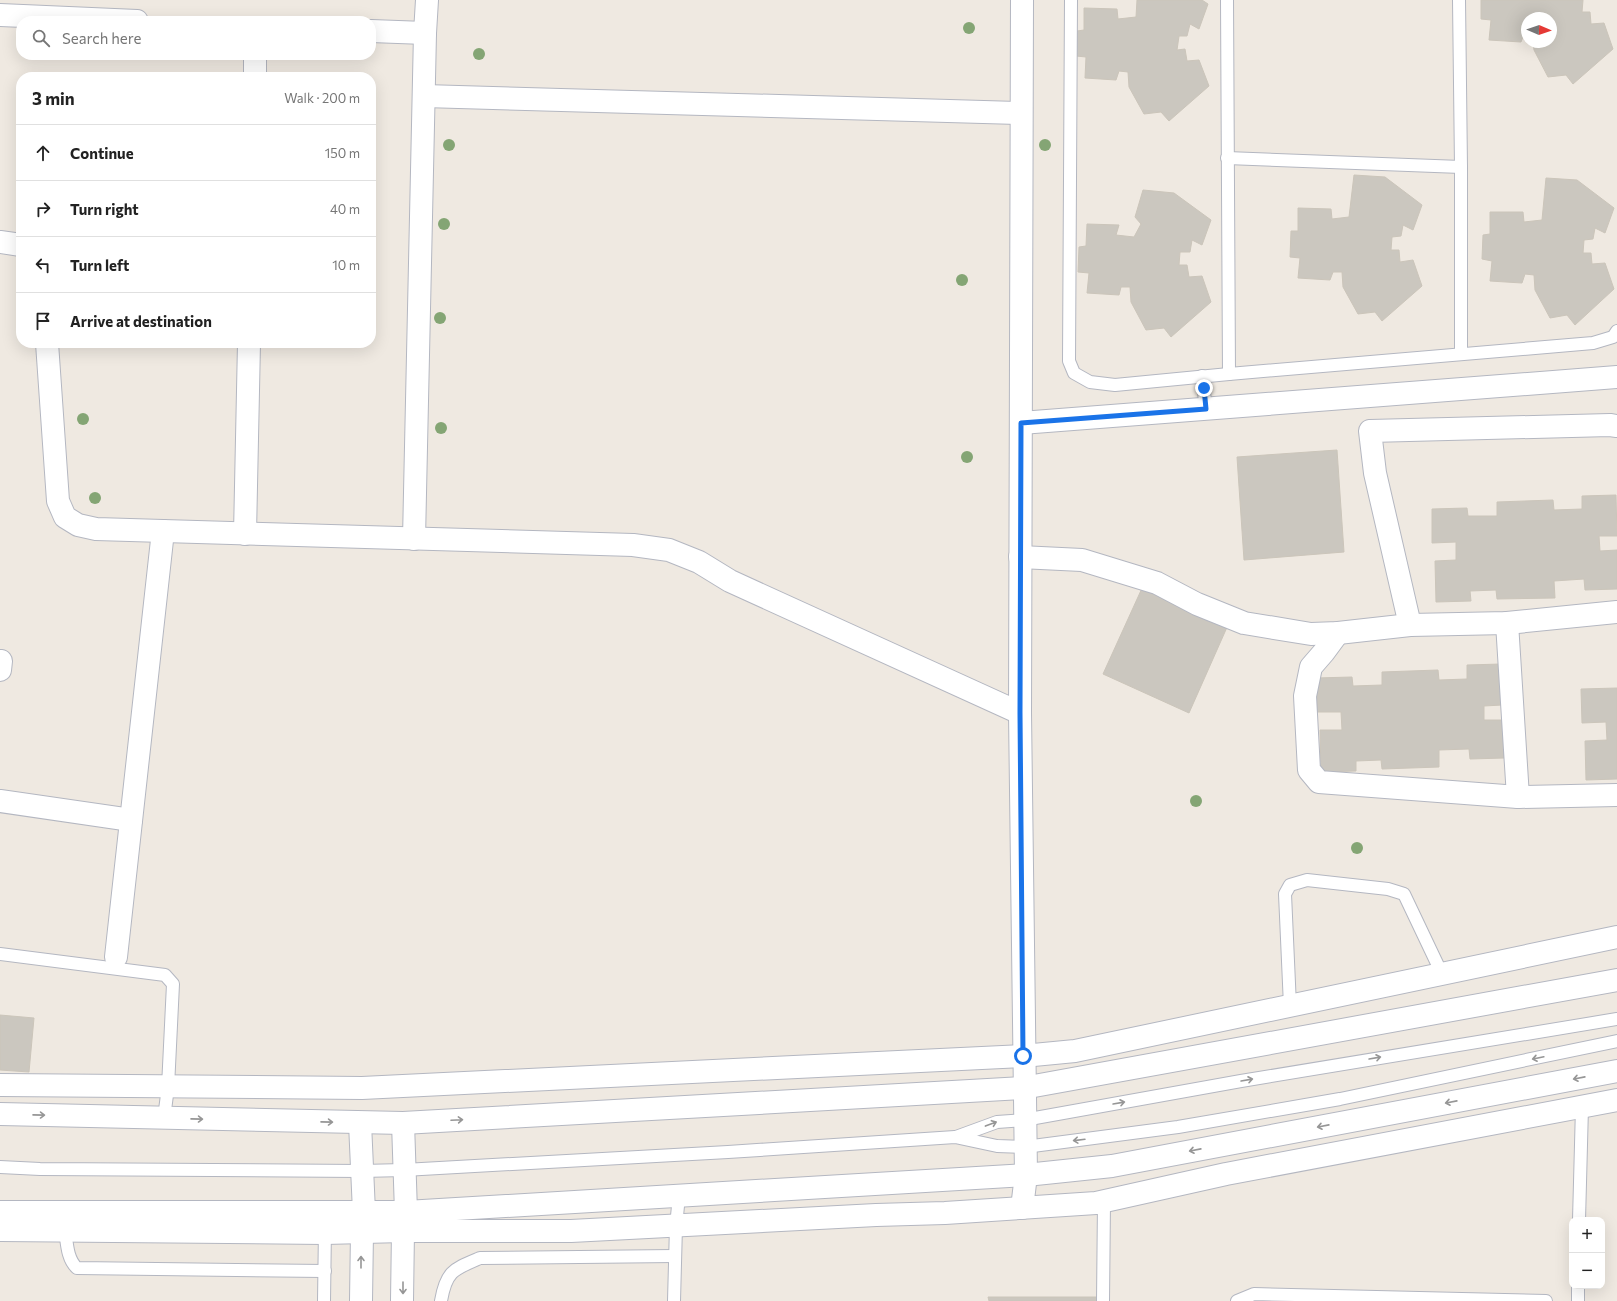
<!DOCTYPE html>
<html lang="en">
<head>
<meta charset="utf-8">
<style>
  body { margin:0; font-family:Commissioner,sans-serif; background:#f2f2f2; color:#222 }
  .controls { position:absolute; right:12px; bottom:12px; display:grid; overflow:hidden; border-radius:8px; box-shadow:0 4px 16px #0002 }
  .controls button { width:36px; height:36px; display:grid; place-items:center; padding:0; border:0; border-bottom:1px solid #e0e0e0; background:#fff; color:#222; font:20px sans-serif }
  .compass { position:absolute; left:1521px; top:12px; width:36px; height:36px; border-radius:50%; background:#fff; box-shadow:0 4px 16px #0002; rotate:92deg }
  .stop { position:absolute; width:12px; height:12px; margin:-9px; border:3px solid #1a73e8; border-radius:50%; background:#fff }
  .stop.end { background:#1a73e8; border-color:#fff; box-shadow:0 1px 4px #0008 }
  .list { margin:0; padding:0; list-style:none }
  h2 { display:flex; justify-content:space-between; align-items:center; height:52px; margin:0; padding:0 16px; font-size:17px }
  h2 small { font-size:13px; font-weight:400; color:#767676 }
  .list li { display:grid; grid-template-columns:26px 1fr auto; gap:12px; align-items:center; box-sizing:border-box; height:56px; padding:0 16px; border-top:1px solid #e0e0e0 }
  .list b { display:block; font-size:15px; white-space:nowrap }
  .list em { font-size:13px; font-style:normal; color:#767676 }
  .icon { flex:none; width:22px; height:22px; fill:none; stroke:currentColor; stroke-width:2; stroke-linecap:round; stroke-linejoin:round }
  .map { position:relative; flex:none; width:1617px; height:1301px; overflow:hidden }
  .search { position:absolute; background:#fff; box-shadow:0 4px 16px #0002; left:16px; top:16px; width:360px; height:44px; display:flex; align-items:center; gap:10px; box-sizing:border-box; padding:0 14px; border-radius:16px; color:#767676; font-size:15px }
  .panel { position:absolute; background:#fff; box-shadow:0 4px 16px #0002; left:16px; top:72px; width:360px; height:276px; border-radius:16px }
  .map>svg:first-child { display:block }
  .building { fill:#cbc7bf; stroke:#cbc5ba }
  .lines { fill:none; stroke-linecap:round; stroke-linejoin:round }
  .service-casing { stroke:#b4b7c1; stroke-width:14 }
  .minor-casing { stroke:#b4b7c1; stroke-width:24 }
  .secondary-casing { stroke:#b4b7c1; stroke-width:24 }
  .service { stroke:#fff; stroke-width:12 }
  .minor { stroke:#fff; stroke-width:22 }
  .secondary { stroke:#fff; stroke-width:22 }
  .tree { fill:#84a574 }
  .oneway { stroke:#969696 }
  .route { stroke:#1a73e8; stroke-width:5 }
</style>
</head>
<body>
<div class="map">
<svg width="1617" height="1301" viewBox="0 0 1617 1301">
  <rect width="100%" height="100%" fill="#efe9e1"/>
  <!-- building -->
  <g class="building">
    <polygon points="1137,0 1202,0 1208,4 1199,29 1190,24 1187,36 1179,36 1177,50 1185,49 1187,61 1199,60 1209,86 1169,121 1161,112 1144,114 1129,87 1128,72 1119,71 1116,80 1085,78 1086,57 1076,56 1077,31 1084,30 1084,8 1117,9 1118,19 1136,17"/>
    <polygon points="1481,0 1583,0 1582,12 1590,12 1591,24 1604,23 1613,49 1573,84 1566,75 1548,77 1534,50 1533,42 1551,42 1551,18 1527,18 1527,34 1524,34 1521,42 1489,40 1491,20 1481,19"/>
    <polygon points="1354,175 1385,177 1422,205 1413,230 1403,225 1401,236 1392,237 1391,250 1399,250 1400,262 1413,260 1422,286 1382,321 1375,312 1358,314 1343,287 1342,272 1333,272 1330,280 1298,278 1300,258 1290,257 1291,231 1298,231 1298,208 1331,209 1332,219 1349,217"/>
    <polygon points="1546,178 1577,180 1614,208 1605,233 1595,228 1593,239 1584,240 1583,253 1591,253 1592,264 1605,263 1614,289 1575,325 1567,315 1550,318 1535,290 1534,275 1525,274 1522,283 1490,281 1492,261 1482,259 1483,235 1490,234 1490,212 1523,212 1524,222 1542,220"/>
    <polygon points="1143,190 1174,193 1211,220 1202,245 1192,240 1190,252 1180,252 1179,265 1187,265 1189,277 1202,276 1211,302 1171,337 1164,328 1146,330 1131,302 1130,287 1121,287 1119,295 1087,293 1089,273 1078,272 1079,247 1086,246 1087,224 1119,225 1116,235 1134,237 1141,224 1135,217"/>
    <polygon points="1337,450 1344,552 1244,560 1237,457"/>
    <polygon points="1616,495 1617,536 1599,536 1600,551 1617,550 1617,589 1585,590 1584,579 1554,581 1555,598 1497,599 1496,590 1470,591 1471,601 1436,602 1435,561 1456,560 1456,542 1432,543 1432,509 1467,508 1468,516 1497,516 1497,502 1553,500 1554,510 1582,509 1582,496"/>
    <polygon points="1143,586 1228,625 1189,713 1103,674"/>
    <polygon points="1501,664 1502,705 1484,706 1484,720 1503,720 1504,758 1470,759 1469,749 1439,750 1439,767 1382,769 1381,760 1356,761 1356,771 1321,772 1320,730 1342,730 1341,712 1317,712 1316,678 1352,677 1353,686 1382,685 1382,672 1438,670 1439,680 1467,679 1467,665"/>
    <polygon points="1617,688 1617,779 1586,780 1585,741 1607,740 1606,722 1582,723 1581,689"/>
    <polygon points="0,1015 34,1018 29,1072 0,1070"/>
    <polygon points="988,1297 1105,1297 1105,1301 989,1301"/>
  </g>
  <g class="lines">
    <!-- service casing -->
    <g class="service-casing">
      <g id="service">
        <polyline points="1071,0 1069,361 1074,373 1090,382 1115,385 1229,374 1593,343 1613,337 1617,331"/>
        <polyline points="1227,0 1229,374"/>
        <polyline points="1459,0 1461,167 1461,354"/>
        <polyline points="1227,158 1461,167"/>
        <polyline points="1202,376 1206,409"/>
        <polyline points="0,954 165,975 173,984 168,1087 164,1118"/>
        <polyline points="1290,1006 1285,894 1290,885 1307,880 1388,889 1404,894 1442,974"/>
        <polyline points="956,1137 997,1122 1024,1120 1241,1081 1617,1019"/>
        <polyline points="0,1167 40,1169 362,1171 404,1170 728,1152 955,1137 997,1146 1025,1147 1178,1127 1340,1099 1617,1041"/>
        <polyline points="1579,1220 1582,1107"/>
        <path d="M 65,1230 C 67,1243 67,1259 77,1268 L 325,1271"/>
        <polyline points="324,1301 325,1228"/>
        <path d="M 441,1301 C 446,1271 454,1269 480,1258 L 675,1256"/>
        <polyline points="674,1301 676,1226 679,1196"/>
        <polyline points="1103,1301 1104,1202"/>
        <polyline points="1237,1301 1254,1294 1546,1301"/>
        <polyline points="1578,1301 1578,1286"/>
      </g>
    </g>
    <!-- minor casing -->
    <g class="minor-casing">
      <g id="minor">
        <polyline points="1022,0 1020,713 1026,1175 1022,1208"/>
        <polyline points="0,15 137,21"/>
        <polyline points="371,31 425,33"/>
        <polyline points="255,77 255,55"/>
        <polyline points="424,96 1021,113"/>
        <polyline points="0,242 21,245"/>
        <polyline points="47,343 58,501 65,517 78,525 96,529 633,545 669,550 699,562 730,581 1020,713"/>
        <polyline points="1021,423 1617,377"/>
        <polyline points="245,534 249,343"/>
        <polyline points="414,539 425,33 427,0"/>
        <polyline points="1020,557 1082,560 1157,583 1197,604 1244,623 1311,634 1338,633 1410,625 1507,623 1617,612"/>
        <polyline points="1507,623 1518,797"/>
        <polyline points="1410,625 1375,473 1370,431 1610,425 1617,426"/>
        <polyline points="1338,633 1324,652 1311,667 1305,696 1309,770 1319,782 1518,797 1617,795"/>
        <polyline points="0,670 1,661"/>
        <polyline points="0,801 131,820"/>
        <polyline points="116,957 163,531"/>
        <polyline points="0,1085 362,1088 1023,1056 1075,1051 1617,937"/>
        <polyline points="360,1123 364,1212 362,1232 361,1301"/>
        <polyline points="0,1230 325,1233 403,1231 571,1231 876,1215 945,1213 1096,1203 1226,1174 1617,1100"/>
        <polyline points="402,1301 403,1231 406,1212 403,1123"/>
      </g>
    </g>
    <!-- secondary casing -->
    <g class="secondary-casing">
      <g id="secondary">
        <polyline points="0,1114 403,1123 1023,1088 1617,980"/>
        <polyline points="0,1212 406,1212 1026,1175 1112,1166 1617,1071"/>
      </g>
    </g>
    <!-- service -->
    <use href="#service" class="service"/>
    <!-- minor -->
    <use href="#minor" class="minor"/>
    <!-- secondary -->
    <use href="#secondary" class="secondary"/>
  </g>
  <!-- trees -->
  <g class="tree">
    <circle cx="969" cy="28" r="6"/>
    <circle cx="479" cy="54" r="6"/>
    <circle cx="449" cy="145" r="6"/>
    <circle cx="1045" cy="145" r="6"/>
    <circle cx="444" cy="224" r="6"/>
    <circle cx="962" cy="280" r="6"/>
    <circle cx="440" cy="318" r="6"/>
    <circle cx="83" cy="419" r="6"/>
    <circle cx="441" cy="428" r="6"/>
    <circle cx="967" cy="457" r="6"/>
    <circle cx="95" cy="498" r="6"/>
    <circle cx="1196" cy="801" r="6"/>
    <circle cx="1357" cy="848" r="6"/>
  </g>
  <!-- one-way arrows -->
  <defs><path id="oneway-shaft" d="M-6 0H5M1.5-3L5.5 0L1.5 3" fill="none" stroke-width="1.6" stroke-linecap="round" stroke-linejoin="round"/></defs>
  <g class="oneway">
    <use href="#oneway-shaft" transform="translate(1375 1058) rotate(-10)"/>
    <use href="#oneway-shaft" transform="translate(1538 1058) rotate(168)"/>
    <use href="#oneway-shaft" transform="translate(1579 1078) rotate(169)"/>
    <use href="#oneway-shaft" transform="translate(1247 1080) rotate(-10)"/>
    <use href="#oneway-shaft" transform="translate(1451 1102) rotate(169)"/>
    <use href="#oneway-shaft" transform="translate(1119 1103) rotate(-10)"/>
    <use href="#oneway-shaft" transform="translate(39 1115) rotate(1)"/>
    <use href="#oneway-shaft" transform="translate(197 1119) rotate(1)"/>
    <use href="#oneway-shaft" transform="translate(457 1120) rotate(-3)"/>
    <use href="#oneway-shaft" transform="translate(327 1122) rotate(1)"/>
    <use href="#oneway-shaft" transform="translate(991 1124) rotate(-20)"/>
    <use href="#oneway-shaft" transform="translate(1323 1126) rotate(169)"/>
    <use href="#oneway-shaft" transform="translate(1079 1140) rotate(173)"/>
    <use href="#oneway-shaft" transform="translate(1195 1150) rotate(169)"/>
    <use href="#oneway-shaft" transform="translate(361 1262) rotate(-90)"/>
    <use href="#oneway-shaft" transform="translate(403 1288) rotate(90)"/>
  </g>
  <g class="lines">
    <!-- route -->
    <polyline class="route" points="1023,1056 1020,713 1021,423 1206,409 1204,388"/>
  </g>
</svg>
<div class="controls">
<button>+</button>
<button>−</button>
</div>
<svg class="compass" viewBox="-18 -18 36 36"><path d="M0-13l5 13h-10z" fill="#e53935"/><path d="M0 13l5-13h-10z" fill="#767676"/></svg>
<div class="stop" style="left:1023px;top:1056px"></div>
<div class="stop end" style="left:1204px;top:388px"></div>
<div class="search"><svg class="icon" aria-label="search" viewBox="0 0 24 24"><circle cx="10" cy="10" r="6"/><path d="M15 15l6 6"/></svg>Search here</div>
<section class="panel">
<h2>3 min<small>Walk · 200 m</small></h2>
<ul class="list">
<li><svg class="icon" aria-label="ahead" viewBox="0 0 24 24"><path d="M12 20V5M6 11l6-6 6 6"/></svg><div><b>Continue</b></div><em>150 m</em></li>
<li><svg class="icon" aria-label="right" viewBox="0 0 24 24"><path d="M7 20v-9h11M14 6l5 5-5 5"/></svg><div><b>Turn right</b></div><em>40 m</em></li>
<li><svg class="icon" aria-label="left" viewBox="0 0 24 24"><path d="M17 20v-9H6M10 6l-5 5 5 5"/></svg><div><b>Turn left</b></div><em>10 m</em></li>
<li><svg class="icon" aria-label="arrive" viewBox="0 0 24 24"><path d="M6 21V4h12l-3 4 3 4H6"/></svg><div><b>Arrive at destination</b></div></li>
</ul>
</section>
</div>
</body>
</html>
